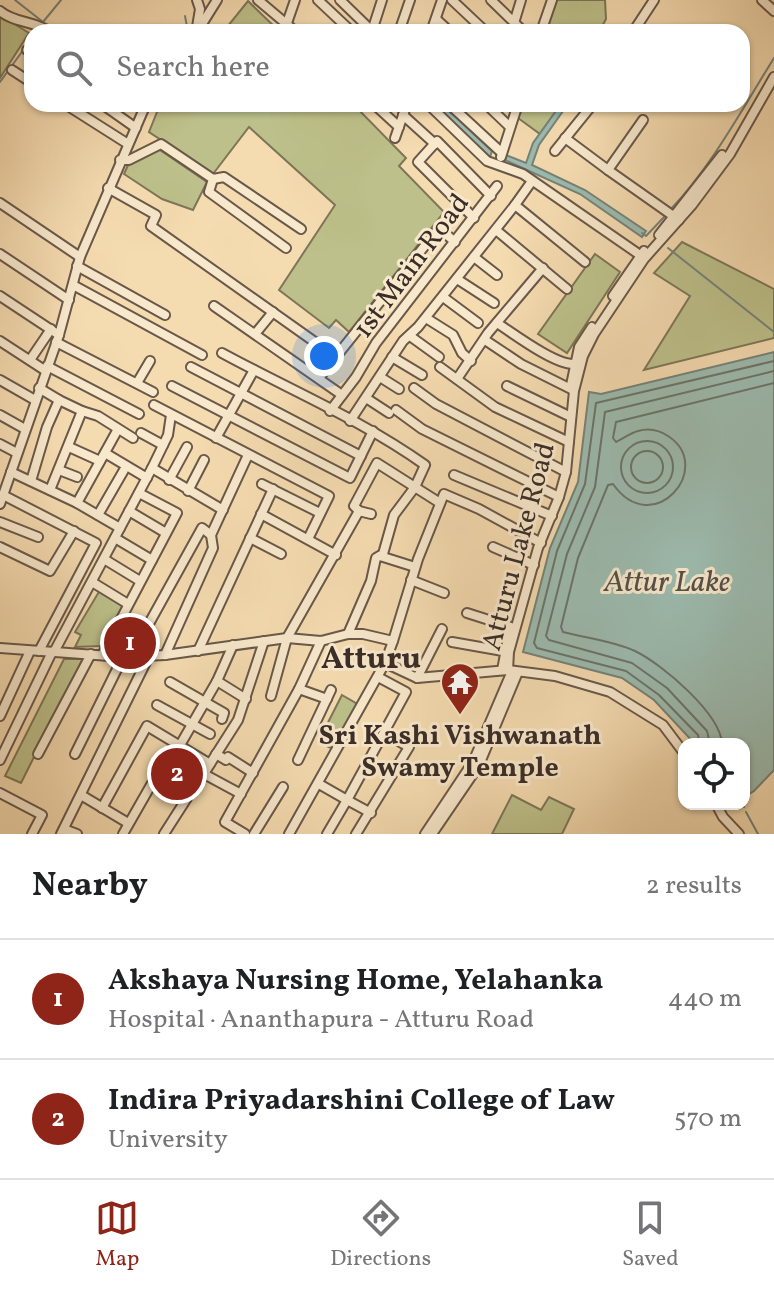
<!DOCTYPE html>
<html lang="en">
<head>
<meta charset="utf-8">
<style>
  body { margin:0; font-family:Vollkorn,serif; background:#f2f2f2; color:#202124 }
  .controls { position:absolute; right:24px; bottom:24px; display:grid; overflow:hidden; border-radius:16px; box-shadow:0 2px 6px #0004 }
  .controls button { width:72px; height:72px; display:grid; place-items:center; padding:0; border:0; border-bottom:2px solid #e0e0e0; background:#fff; color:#202124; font:40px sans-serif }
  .you { position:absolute; left:324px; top:356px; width:28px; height:28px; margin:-20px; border:6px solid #fff; border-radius:50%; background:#1a73e8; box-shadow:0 0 0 12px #1a73e833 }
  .badge { display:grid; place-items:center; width:52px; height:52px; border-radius:50%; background:#8f2418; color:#fff; font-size:26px; font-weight:700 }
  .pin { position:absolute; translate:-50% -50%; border:4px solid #fff; box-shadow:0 2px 8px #0006 }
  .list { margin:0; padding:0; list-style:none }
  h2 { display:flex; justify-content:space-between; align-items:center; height:104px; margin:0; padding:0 32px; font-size:34px }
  h2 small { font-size:26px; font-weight:400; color:#757577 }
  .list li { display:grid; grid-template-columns:52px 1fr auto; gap:24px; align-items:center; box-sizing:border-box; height:120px; padding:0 32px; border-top:2px solid #e0e0e0 }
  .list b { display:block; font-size:30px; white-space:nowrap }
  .list p { margin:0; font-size:26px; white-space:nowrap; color:#757577 }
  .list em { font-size:26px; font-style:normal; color:#757577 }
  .icon { flex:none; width:44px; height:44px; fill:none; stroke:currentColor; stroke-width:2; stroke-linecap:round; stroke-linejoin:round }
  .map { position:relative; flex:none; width:774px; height:834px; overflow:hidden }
  .search { position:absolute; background:#fff; box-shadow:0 2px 6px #0004; left:24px; right:24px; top:24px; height:88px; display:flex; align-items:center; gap:20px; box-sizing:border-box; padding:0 28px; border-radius:24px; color:#757577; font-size:30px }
  .sheet { height:344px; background:#fff }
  nav { display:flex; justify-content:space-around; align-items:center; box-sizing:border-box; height:112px; border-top:2px solid #e0e0e0; background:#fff; font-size:22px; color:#757577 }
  nav a { display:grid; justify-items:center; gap:4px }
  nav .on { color:#8f2418 }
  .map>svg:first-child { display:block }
  .green { fill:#bdc08a; stroke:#7c7658; stroke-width:2 }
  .water { fill:#9cbbaf; stroke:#758279; stroke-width:2 }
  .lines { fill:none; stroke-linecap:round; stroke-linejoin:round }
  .shore { stroke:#6b746b; stroke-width:2 }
  .stream { stroke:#758279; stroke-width:2 }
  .minor-casing { stroke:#695849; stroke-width:12 }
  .minor { stroke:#f8e8cc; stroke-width:8 }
  .labels { text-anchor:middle; stroke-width:6; stroke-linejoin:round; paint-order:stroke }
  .street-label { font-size:28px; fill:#3a2d27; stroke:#f8e8cc }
  .poi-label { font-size:28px; font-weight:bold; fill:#3a2d27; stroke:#f8e8cc }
  .water-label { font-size:30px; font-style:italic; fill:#525049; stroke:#f8e8cc }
  .quarter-label { font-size:32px; font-weight:bold; fill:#3a2d27; stroke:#f8e8cc }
</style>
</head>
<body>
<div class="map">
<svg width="774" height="834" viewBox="0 0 774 834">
  <rect width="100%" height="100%" fill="#f5dbb0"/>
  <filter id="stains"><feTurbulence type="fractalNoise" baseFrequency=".0025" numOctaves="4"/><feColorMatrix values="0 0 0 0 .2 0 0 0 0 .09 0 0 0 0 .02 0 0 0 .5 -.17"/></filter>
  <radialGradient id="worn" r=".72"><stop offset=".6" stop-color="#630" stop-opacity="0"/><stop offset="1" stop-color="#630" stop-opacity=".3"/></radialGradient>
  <!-- green -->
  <g class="green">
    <polygon points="556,0 605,0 606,19 599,32 546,32"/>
    <polygon points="248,1 280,32 223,32"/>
    <polygon points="0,15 29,33 0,78"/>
    <polygon points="164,104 353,104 406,158 399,166 444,212 349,332 336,320 329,328 279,290 335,205 249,127 213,174 149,132 157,112"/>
    <polygon points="523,104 561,104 540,134 518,118"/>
    <polygon points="157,148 207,182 193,210 162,199 124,174 129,163"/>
    <polygon points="682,242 774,289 774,338 644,370 690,296 654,273"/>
    <polygon points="595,254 620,272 567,353 538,334"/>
    <polygon points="100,590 124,604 101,646 75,647 81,635 75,632"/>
    <polygon points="64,659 83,659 21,783 5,776"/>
    <polygon points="342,695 359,705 335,750 318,742"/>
    <polygon points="512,795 541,810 549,797 574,809 562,834 492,834"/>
  </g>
  <!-- water -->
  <g class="water">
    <polygon points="434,104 442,104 492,151 490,157"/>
    <polygon points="561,104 568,104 539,145 532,165 585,190 646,231 642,237 580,194 505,160 506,155 526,163 533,143"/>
    <polygon points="774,352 774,770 754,791 744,797 744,744 695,744 654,700 622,678 523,652 550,548 578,482 589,392 601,394"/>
  </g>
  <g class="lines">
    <!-- shore -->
    <g class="shore">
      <circle cx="647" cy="467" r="26"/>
      <circle cx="647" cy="467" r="16"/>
      <polyline points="700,744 698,735 659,695 626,671 537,648 534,643 557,551 585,484 596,403 774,361"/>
      <polyline points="710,744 707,731 667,688 632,663 549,640 546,636 567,554 595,487 605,412 774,371"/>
      <path d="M 722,744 C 721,714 662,664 635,651 C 614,641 586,638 563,632 L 561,627 L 578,558 L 608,485 L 613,484 C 653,541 716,467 668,436 C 659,430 648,428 638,431 C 630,433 623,439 616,442 L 613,438 L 616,422 L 774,383"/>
    </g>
    <!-- stream -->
    <g class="stream">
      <polyline points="15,0 43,22 61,0"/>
      <polyline points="185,16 188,32"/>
      <polyline points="0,82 32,38"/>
      <path d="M 670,210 C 712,166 742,109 774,58"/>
      <polyline points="642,233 646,236 666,215"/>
      <polyline points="668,248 774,332"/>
      <polyline points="743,804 744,807"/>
      <polyline points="746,812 758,834"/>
    </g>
    <!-- minor casing -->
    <g class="minor-casing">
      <g id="minor">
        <polyline points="258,0 296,32"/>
        <polyline points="318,0 352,32"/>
        <polyline points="340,0 373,32"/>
        <polyline points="452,0 486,32"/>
        <polyline points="491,0 524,32"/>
        <polyline points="762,0 774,11"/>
        <path d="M 0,11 C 14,23 35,21 50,32"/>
        <polyline points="436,19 450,32"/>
        <polyline points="287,23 295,0"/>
        <polyline points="514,23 521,0"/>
        <polyline points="197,27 200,9 197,0"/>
        <polyline points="372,31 382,0"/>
        <polyline points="197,32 217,0"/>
        <polyline points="399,32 410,0"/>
        <polyline points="431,32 442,0"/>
        <polyline points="541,32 552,0"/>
        <polyline points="633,32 654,0"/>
        <polyline points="27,50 32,54"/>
        <polyline points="12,70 32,83"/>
        <polyline points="65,104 128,144"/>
        <polyline points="102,104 136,128"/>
        <polyline points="374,104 399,127"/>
        <polyline points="428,104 487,161 523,174 640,255"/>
        <polyline points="449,104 502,153"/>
        <polyline points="486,104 510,127"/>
        <polyline points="403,115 435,144"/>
        <polyline points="643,120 608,170 679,220"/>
        <polyline points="395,138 407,104"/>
        <polyline points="565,138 608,170"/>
        <polyline points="555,151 593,104"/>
        <polyline points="501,157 518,104"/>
        <polyline points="120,160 129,160 161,144 213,179 209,192 286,248"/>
        <polyline points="213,179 224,177 301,229"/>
        <polyline points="532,181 515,205 585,262"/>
        <polyline points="108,188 156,215 151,226 336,357"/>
        <polyline points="0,203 80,257"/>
        <polyline points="474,218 418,162 437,141 491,196"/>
        <polyline points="496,230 567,289"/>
        <polyline points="659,235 722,155"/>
        <polyline points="0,254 69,300"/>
        <polyline points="474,257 497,275"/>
        <polyline points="77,266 165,315"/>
        <polyline points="457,279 494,303"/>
        <polyline points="73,285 202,355"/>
        <polyline points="0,296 59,335"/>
        <polyline points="613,296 644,251"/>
        <polyline points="443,297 478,323"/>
        <polyline points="214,306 342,395"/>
        <polyline points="426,318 453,335 462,353 471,361"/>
        <path d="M 497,323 C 514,334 555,365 574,364"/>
        <polyline points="255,334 273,312"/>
        <polyline points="410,336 439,357"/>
        <polyline points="485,340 521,364 573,390"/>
        <polyline points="0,341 46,371"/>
        <polyline points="56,342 153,392"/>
        <path d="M 222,353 C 290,390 362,420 425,465 L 415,487 L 394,515 L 383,554 L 376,558 L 371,581 L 348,634"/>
        <polyline points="392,357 422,375"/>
        <polyline points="30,360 51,329"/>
        <polyline points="47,366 139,414"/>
        <polyline points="191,367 361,456"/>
        <polyline points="440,367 495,407 569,442"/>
        <polyline points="380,377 399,389"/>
        <polyline points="319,378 439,228 455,242"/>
        <polyline points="457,379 488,333 543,268"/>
        <polyline points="0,380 35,400"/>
        <polyline points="137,383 150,361"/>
        <polyline points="571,385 579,347 592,327"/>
        <polyline points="172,386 350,478 373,431"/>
        <polyline points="507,386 571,417"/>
        <polyline points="414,388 436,404 566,472"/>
        <polyline points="366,398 389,413"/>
        <polyline points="154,405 329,496 308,539"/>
        <polyline points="396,410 422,429 559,497"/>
        <polyline points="82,411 98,416 133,438"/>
        <polyline points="330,411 356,377 376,343 497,186"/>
        <polyline points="0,415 25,429"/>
        <polyline points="350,421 403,341 418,327 515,205"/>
        <polyline points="141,433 163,445"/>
        <polyline points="216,438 254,370"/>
        <polyline points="0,444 17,453"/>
        <polyline points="69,447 100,461"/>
        <polyline points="105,453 147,478"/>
        <polyline points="152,468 223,510"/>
        <polyline points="59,470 77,477"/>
        <polyline points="11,472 77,503 120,528"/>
        <polyline points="454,475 552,516"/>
        <polyline points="169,480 187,447"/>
        <polyline points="31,481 47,427 59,400 39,388"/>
        <polyline points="262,484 320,513"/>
        <polyline points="50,490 82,411 59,400"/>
        <polyline points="188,491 204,460"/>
        <polyline points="3,495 96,543 39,651"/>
        <polyline points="77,503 118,429"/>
        <polyline points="0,504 59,335 80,257 146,104"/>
        <polyline points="129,511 166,533"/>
        <polyline points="359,511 371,514"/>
        <polyline points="261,514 336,555"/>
        <polyline points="98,515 124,470"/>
        <polyline points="0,522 38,537"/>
        <polyline points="115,538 152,560"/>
        <polyline points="250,538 281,554"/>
        <polyline points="0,547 50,571 74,531"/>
        <polyline points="493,547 534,565"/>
        <polyline points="380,556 415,567"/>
        <polyline points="104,559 140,581"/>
        <polyline points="411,580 444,593"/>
        <polyline points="92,582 128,604"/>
        <polyline points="467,613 511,627"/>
        <polyline points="393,641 418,559 444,494 479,509 541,543"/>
        <polyline points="452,642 503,651"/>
        <polyline points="0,648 123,657 165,655 287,638 321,641 348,634 363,634 393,641 385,663 417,678 508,670 555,676 610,692 663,725 684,753"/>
        <polyline points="198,651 273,489"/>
        <polyline points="54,652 152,468 168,435 171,415"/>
        <polyline points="102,655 177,513 139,493"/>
        <polyline points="165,655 213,548 211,535 248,455"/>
        <polyline points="131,656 202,528 211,535"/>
        <polyline points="502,670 509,633"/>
        <polyline points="508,670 509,652 538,548 559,497 566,472 574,391 583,356 594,334 644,259 692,205 730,154 774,77"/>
        <polyline points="417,678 442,629"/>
        <polyline points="217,681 246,699"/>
        <polyline points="170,682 224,713 222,719"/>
        <polyline points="299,689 327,699"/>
        <polyline points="271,696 287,638 359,511 354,506 377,463 440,503"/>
        <polyline points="157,705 210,734"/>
        <polyline points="0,716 30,651"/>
        <polyline points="38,754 91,654"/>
        <polyline points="75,754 123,657"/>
        <polyline points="216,754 226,760 228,757 253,773"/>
        <polyline points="0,760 52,652"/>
        <polyline points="298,760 331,690"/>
        <polyline points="210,764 204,774 241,794"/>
        <polyline points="155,778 187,798 164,834"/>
        <polyline points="319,784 347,800 406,692 378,677"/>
        <polyline points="0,793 42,815 32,834"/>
        <polyline points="81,795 128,823"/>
        <polyline points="716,804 723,817 739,834"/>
        <polyline points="102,808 147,726 210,764 238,720 264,641"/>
        <polyline points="64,829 77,834"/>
        <polyline points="61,834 149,656"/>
        <polyline points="123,834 155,778 168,766 217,681 233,645"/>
        <polyline points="245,834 225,822 299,689 321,641"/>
        <polyline points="254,834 283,787"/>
        <polyline points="289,834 385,663"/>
        <polyline points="327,834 347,800 371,813"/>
        <polyline points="356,834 409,747 385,733"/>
        <polyline points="425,834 473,762 512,671"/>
        <polyline points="432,834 479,765 518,672"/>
      </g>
    </g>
    <!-- minor -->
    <use href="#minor" class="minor"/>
  </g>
  <!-- icons -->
  <defs>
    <g id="temple-pin" transform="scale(2)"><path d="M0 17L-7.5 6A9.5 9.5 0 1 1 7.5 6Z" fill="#8f2418" stroke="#f8e8cc"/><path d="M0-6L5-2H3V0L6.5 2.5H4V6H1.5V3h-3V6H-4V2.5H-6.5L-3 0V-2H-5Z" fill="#fff"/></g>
  </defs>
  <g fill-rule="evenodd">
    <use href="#temple-pin" x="460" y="682"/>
  </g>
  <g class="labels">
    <!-- street labels -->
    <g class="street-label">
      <text transform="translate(410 265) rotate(-53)" y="10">1st Main Road</text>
      <text transform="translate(517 546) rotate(-75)" y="10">Atturu Lake Road</text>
    </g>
    <!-- poi labels -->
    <g class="poi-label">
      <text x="460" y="744">Sri Kashi Vishwanath<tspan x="460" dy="32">Swamy Temple</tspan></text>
    </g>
    <!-- water labels -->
    <g class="water-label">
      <text x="667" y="591">Attur Lake</text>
    </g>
    <!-- quarter labels -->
    <g class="quarter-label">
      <text x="371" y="668">Atturu</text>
    </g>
  </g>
  <rect width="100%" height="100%" filter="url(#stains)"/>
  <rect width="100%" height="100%" fill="url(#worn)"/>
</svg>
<div class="controls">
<button><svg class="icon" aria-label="locate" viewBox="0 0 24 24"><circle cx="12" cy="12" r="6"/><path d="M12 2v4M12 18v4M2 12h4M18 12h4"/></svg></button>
</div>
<div class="you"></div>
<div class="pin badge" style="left:130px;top:643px">1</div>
<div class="pin badge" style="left:177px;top:774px">2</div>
<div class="search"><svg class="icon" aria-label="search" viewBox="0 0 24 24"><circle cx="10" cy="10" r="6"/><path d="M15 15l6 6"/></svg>Search here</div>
</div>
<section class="sheet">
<h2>Nearby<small>2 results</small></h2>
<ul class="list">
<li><span class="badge">1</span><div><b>Akshaya Nursing Home, Yelahanka</b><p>Hospital · Ananthapura - Atturu Road</p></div><em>440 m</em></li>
<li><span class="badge">2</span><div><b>Indira Priyadarshini College of Law</b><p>University</p></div><em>570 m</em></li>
</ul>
</section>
<nav>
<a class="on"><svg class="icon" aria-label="map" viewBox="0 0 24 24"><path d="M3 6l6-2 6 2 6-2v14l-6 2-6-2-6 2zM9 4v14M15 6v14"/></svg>Map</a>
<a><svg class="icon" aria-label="directions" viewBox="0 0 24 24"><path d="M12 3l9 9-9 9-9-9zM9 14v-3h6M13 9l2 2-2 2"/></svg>Directions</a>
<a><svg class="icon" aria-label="saved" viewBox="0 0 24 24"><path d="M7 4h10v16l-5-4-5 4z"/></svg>Saved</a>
</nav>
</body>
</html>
